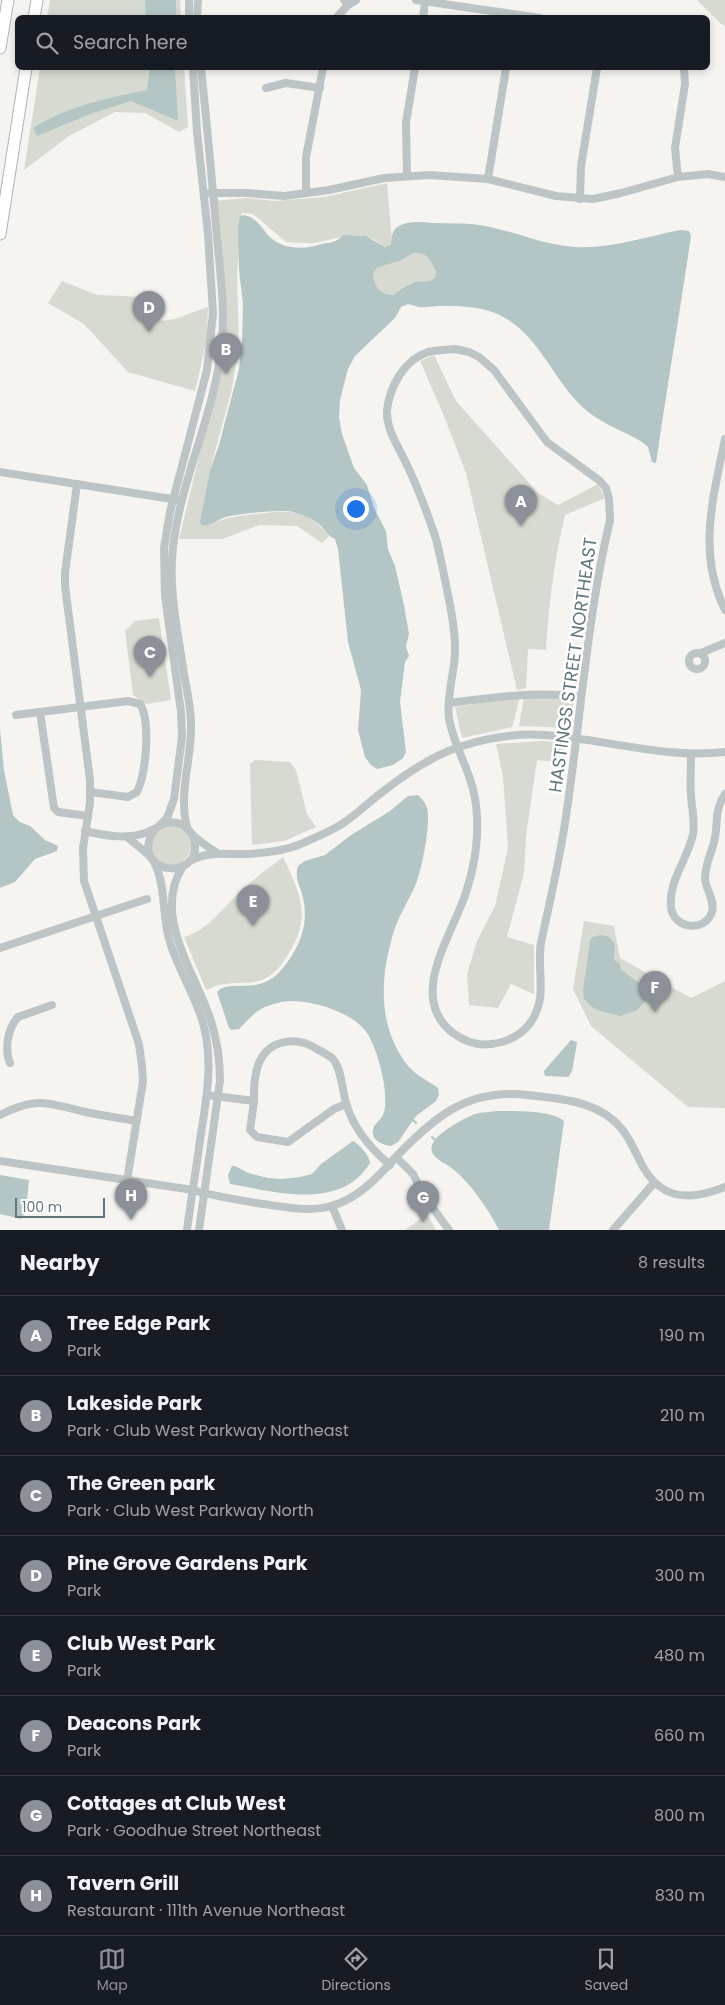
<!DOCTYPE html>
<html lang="en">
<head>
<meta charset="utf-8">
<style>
  body { margin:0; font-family:Poppins,sans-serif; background:#242831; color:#f1f3f6 }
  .scale { position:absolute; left:15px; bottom:12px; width:90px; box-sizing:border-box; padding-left:5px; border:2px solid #5f777d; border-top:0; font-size:14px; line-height:18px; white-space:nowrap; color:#5f777d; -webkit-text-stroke:4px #fff; paint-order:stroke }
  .you { position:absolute; left:355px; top:508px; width:18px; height:18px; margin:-12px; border:4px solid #fff; border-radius:50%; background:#1a73e8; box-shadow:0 0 0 8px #1a73e833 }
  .badge { display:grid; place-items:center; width:32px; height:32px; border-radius:50%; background:#8c9099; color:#fff; font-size:16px; font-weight:700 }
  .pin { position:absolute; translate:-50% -41px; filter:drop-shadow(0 1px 2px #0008) }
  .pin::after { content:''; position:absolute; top:26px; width:18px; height:15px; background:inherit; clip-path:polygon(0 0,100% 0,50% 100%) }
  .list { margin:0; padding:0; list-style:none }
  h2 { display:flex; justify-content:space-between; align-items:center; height:65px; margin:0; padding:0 20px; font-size:21px }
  h2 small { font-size:16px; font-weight:400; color:#9ea1a6 }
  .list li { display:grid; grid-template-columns:32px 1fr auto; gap:15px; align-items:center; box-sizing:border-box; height:80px; padding:0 20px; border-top:1px solid #363941 }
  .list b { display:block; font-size:19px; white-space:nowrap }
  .list p { margin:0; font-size:16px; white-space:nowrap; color:#9ea1a6 }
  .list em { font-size:16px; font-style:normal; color:#9ea1a6 }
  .icon { flex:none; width:28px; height:28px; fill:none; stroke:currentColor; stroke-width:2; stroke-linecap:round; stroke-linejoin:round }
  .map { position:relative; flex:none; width:725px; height:1230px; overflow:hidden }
  .search { position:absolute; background:#171b24; box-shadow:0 2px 8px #0003; left:15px; right:15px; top:15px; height:55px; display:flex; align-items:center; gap:12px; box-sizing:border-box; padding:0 18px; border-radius:8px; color:#9ea1a6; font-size:19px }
  .sheet { height:705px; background:#171b24 }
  nav { display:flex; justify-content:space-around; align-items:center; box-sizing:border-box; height:70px; border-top:1px solid #363941; background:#171b24; font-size:14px; color:#9ea1a6 }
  nav a { display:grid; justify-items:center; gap:2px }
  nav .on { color:#8c9099 }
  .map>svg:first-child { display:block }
  .green { fill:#d6dad0 }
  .water { fill:#b4c5c6; fill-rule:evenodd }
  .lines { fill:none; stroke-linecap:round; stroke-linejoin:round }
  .stream { stroke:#b4c5c6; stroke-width:2 }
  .highway-casing { stroke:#aeb5b7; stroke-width:13 }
  .minor { stroke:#bdc4c6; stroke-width:8 }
  .highway { stroke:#fff; stroke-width:11 }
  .labels { text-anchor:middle; stroke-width:5; stroke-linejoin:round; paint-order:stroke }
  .street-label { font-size:18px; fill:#5f777d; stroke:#fff }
</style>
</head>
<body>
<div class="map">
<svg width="725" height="1230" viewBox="0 0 725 1230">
  <rect width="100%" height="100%" fill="#f5f4f1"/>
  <!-- green -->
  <g class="green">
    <polygon points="50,0 180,0 181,17 47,18"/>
    <polygon points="697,0 725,0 725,26 720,23"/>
    <polygon points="40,68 184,68 188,127 179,132 145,113 115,112 69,136 24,170"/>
    <path d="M 387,183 L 392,241 L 391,245 L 385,247 C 359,226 341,239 314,243 C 305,244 295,242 286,242 L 253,214 L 242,213 L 237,275 L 239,345 L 232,389 L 210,470 L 200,521 L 210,525 C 226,517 239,516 256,514 C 288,510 307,508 329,536 L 322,543 L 297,526 L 259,525 L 222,539 L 179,539 L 223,358 L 226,303 L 219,219 L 214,201 L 247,198 L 274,201 L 324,197 Z"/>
    <path d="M 414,253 C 428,252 432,261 437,272 L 435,277 C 429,284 423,280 415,282 C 409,283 398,290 394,295 C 379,294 374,288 373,274 L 377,268 L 393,263 Z"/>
    <polygon points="62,281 97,295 144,297 161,321 175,319 208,307 207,339 195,391 128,372 84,324 48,303"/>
    <path d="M 434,355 L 456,401 L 538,493 L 558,505 L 598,484 L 605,498 L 565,515 C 554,561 549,602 546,650 L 528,649 L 526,688 L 517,690 L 466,473 L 442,411 L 420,361 Z"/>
    <polygon points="159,618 171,700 146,704 133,695 125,631 135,621"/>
    <polygon points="520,697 512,727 462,738 455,707"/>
    <polygon points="524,697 574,699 569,728 519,726"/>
    <polygon points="542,741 567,743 564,763 537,760 526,836 524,873 507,937 534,945 534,994 511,984 498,1008 469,1005 467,974 477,941 495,906 508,848 503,776 496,744"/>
    <polygon points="255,760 290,762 296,770 307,814 316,827 284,841 252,845 250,764"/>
    <circle cx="171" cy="845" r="20"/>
    <path d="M 283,857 C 300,893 312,916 289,953 C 283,963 276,973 266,978 C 253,985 238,982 224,984 C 218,984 212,988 206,990 L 184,937 C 208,931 226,904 243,889 C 256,877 270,867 283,857 Z"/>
    <polygon points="584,921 614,926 620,958 691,998 725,981 725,1108 688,1107 591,1026 573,989"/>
    <polygon points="427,1214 436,1230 405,1230"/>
  </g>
  <!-- water -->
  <g class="water">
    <polygon points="145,0 176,0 176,17 146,17"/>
    <path d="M 150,68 L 175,68 L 178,121 L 131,101 L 90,114 L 37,136 L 33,128 C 67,106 108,98 147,90 Z"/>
    <path d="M 244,215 C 255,217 260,225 267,234 C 281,250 303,250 322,244 C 331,242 336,243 343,235 L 366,236 L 385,247 L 391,245 C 392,238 391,233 396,228 C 406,220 422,222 433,223 C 453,224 469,222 490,227 C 518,233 545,245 575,247 C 610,249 645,237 680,230 L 689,231 L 691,236 C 680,312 667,387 656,463 L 652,462 L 648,447 L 642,442 C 624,431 602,424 586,410 C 552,381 539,331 495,313 C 477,306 458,306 438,306 C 433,306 425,308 419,307 C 415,306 412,305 408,304 L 401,307 L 395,318 L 355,356 L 348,369 L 340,400 L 339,417 L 342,434 L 354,468 L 367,485 L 374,508 L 386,531 L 388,549 L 395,566 L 404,605 L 409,634 L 406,646 L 409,656 L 405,662 L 400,702 L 406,752 L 403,758 L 393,765 L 377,769 L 371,765 L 365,757 L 358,730 L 361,690 L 348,642 L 338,549 L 335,539 C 328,536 326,531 321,526 C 314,519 301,514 293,512 C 281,509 239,514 226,517 C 217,520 210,527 201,525 L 200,521 L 210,470 L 219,445 L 239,369 L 242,342 L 243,304 L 239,270 L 238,225 L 240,217 ZM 414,253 C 428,252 431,261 436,271 L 435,277 C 429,284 423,280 415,282 C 409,284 398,290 394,295 C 379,294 375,288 373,274 L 377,268 L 399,261 Z"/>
    <polygon points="0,729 4,770 13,815 20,822 30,826 45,840 58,846 57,851 35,859 15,882 0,888"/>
    <path d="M 418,795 C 422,799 425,802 427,808 C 431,823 422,871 415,886 C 408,902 398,917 393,934 C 380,978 378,1024 405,1062 C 413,1074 427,1080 438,1088 L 439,1095 L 436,1101 L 416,1116 L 398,1142 L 391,1146 C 384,1145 374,1142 373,1134 C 371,1124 382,1121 384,1112 C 389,1093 379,1056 370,1038 C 359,1014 316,1001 291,1001 C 282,1001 273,1004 265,1007 C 254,1012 247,1021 239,1029 L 231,1030 L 229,1028 L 217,992 C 229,978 260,997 282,969 C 301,946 311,921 301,891 C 298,882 295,876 298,866 L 305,861 L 325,855 L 351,835 L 390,811 L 408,796 Z"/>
    <path d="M 600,935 C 616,936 616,947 614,960 L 620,964 L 621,970 L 638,982 L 655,989 L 654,992 L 637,1010 L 620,1016 L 597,1010 L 591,1006 L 584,999 L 583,990 L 590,942 L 591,938 Z"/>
    <polygon points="571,1040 577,1042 572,1072 568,1077 545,1076 544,1071"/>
    <path d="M 498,1111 C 515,1111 552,1110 564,1121 L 549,1230 L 499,1230 C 488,1209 472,1185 453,1169 C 447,1164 435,1160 432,1152 C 426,1137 465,1118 475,1114 C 482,1112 491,1112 498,1111 Z"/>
    <path d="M 353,1141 C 360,1145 369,1155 370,1163 C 341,1211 276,1192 230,1184 L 228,1175 L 232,1166 L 235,1166 L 248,1173 L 268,1178 L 282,1179 L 300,1177 L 312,1174 L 321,1164 Z"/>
    <polygon points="0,1175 29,1180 26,1211 21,1219 0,1214"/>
  </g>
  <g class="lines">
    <!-- stream -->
    <g class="stream">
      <polyline points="413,1120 416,1123"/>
      <polyline points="432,1137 435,1140"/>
    </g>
    <!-- highway casing -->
    <g class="highway-casing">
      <g id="highway">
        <polyline points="34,18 37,0"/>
        <polyline points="0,48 8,0"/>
        <polyline points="0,234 26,68"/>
      </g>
    </g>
    <!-- minor -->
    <g class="minor">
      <polyline points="344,0 348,5 356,0"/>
      <polyline points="416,0 540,18"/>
      <polyline points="189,18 189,0"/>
      <polyline points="197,18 198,0"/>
      <polyline points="336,18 348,5"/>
      <polyline points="423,18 425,1"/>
      <polyline points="266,88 286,83 320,88"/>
      <polyline points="407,176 406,123 415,68"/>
      <polyline points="678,177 675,148 685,84 684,68"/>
      <polyline points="488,179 506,68"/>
      <polyline points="210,193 246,193 284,196 329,190 384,178 429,175 488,179 556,196 593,199 621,193 678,177 708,174 725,177"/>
      <polyline points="306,193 306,157 323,68"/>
      <polyline points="580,199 581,166 597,68"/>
      <path d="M 455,349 L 469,352 L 479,357 L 494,370 L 547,442 L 600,481 L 606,488 L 609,499 L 610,520 C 587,617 581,717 566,816 C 560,859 550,900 541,943 C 537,965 545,990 537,1010 C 530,1030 512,1042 491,1044 C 477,1046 464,1041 453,1033 C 405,996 455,932 467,889 C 477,858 481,821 473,789 C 467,765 453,743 449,718 C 446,696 455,672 455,650 C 455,623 448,596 443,570 C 440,557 438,543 433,530 C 425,507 416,483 405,461 C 397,444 386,429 387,410 C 390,386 404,360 428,352 C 437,350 446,350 455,349 Z"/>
      <path d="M 725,439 C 713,498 697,553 725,610"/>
      <polyline points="0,472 178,500"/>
      <polyline points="77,484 65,573 65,586 90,780 90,803 83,848 84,881 139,1044 142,1066 143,1081 127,1181"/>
      <circle cx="697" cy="661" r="8"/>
      <polyline points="701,653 725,643"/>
      <path d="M 449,703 C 496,697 534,691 581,697"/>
      <polyline points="40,712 54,808 58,812 88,816"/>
      <path d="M 16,715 L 128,701 L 140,704 C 151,721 146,773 137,792 L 128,797 L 90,792"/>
      <path d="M 691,754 C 691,768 690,782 691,796 C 692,809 695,821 693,834 C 688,859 668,881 671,907 C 673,929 705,933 712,912 C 715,900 706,890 705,879 C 705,864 711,855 714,842 C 719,823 713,813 725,794"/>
      <polyline points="159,826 167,818 174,799 182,737 181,712 165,596 164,548 170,512 207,370 213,313 208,234 197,132 193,68"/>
      <path d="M 187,827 C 178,794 192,758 191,724 C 191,707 187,691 184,674 C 178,633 168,589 173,547 C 181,477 216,412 222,341 C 225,307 220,271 217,237 C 212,180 207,124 201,68"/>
      <path d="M 85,831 C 106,836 133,841 154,829"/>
      <path d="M 193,835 C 208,881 136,877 150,838 C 154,825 169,819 181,824 C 188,827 190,833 195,837 C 202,843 209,848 217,853"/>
      <polyline points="127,837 150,856"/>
      <path d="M 190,861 C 206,852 221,854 238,854 C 259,854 281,852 301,844 C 316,837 332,831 345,822 C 358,813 369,802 381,793 C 404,775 431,756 459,747 C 486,738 516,733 545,735 C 605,739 664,759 725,752"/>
      <path d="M 154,862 C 166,885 162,914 169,939 C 177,968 195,994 203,1023 C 214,1062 206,1101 200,1140 C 196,1170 191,1200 187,1230"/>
      <path d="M 183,866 C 151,916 196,973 211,1021 C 217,1040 220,1060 220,1081 L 199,1230"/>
      <polyline points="0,948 147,899"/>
      <path d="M 10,1063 C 4,1049 8,1028 18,1017 L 52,1005"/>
      <path d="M 207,1095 L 254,1101 C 254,1089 254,1075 259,1063 C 269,1039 297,1036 317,1049 C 322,1052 329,1055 333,1059 C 342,1070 342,1090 346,1103 C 353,1128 370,1148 390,1165"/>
      <polyline points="254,1101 250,1130 257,1137 288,1142 334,1109 346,1104"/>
      <path d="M 0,1115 C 40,1094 51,1105 90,1113 C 105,1116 121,1118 136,1121"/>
      <polyline points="396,1157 413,1174 424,1196 449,1230"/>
      <path d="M 0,1161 L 193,1190 C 213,1196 234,1199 256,1203 C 281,1206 306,1213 331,1206 C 358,1199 378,1177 396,1157 C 434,1117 468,1088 527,1095 C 555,1098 590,1100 613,1120 C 625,1130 631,1143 638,1157 C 649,1182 666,1199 696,1195 C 706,1194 716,1190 725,1187"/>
      <polyline points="332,1206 342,1230"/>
      <polyline points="613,1230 654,1183"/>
    </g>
    <!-- highway -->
    <use href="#highway" class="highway"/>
  </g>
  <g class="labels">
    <!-- street labels -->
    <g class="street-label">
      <text transform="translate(573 665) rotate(-82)" y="6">HASTINGS STREET NORTHEAST</text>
    </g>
  </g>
</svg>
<div class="scale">100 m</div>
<div class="you"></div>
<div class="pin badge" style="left:521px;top:526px">A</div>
<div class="pin badge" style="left:226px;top:374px">B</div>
<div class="pin badge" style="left:150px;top:677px">C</div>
<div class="pin badge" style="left:149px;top:332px">D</div>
<div class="pin badge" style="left:253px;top:926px">E</div>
<div class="pin badge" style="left:655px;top:1012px">F</div>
<div class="pin badge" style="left:423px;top:1222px">G</div>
<div class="pin badge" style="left:131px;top:1220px">H</div>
<div class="search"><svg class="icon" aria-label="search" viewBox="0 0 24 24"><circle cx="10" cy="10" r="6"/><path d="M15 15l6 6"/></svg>Search here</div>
</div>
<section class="sheet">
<h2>Nearby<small>8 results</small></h2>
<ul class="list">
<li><span class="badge">A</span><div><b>Tree Edge Park</b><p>Park</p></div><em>190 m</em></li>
<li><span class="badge">B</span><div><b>Lakeside Park</b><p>Park · Club West Parkway Northeast</p></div><em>210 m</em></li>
<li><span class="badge">C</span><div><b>The Green park</b><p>Park · Club West Parkway North</p></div><em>300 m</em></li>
<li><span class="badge">D</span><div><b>Pine Grove Gardens Park</b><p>Park</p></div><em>300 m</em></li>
<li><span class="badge">E</span><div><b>Club West Park</b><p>Park</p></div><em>480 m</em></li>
<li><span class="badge">F</span><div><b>Deacons Park</b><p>Park</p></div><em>660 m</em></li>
<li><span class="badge">G</span><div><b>Cottages at Club West</b><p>Park · Goodhue Street Northeast</p></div><em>800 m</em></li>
<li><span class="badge">H</span><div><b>Tavern Grill</b><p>Restaurant · 111th Avenue Northeast</p></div><em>830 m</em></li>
</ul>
</section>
<nav>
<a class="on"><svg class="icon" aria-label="map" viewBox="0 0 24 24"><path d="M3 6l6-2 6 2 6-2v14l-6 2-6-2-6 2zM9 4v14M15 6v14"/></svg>Map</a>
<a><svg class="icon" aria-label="directions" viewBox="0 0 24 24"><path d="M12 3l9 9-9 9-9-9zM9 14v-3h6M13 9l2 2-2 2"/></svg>Directions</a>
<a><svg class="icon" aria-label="saved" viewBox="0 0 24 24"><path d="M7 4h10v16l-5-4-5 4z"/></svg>Saved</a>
</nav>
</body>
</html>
